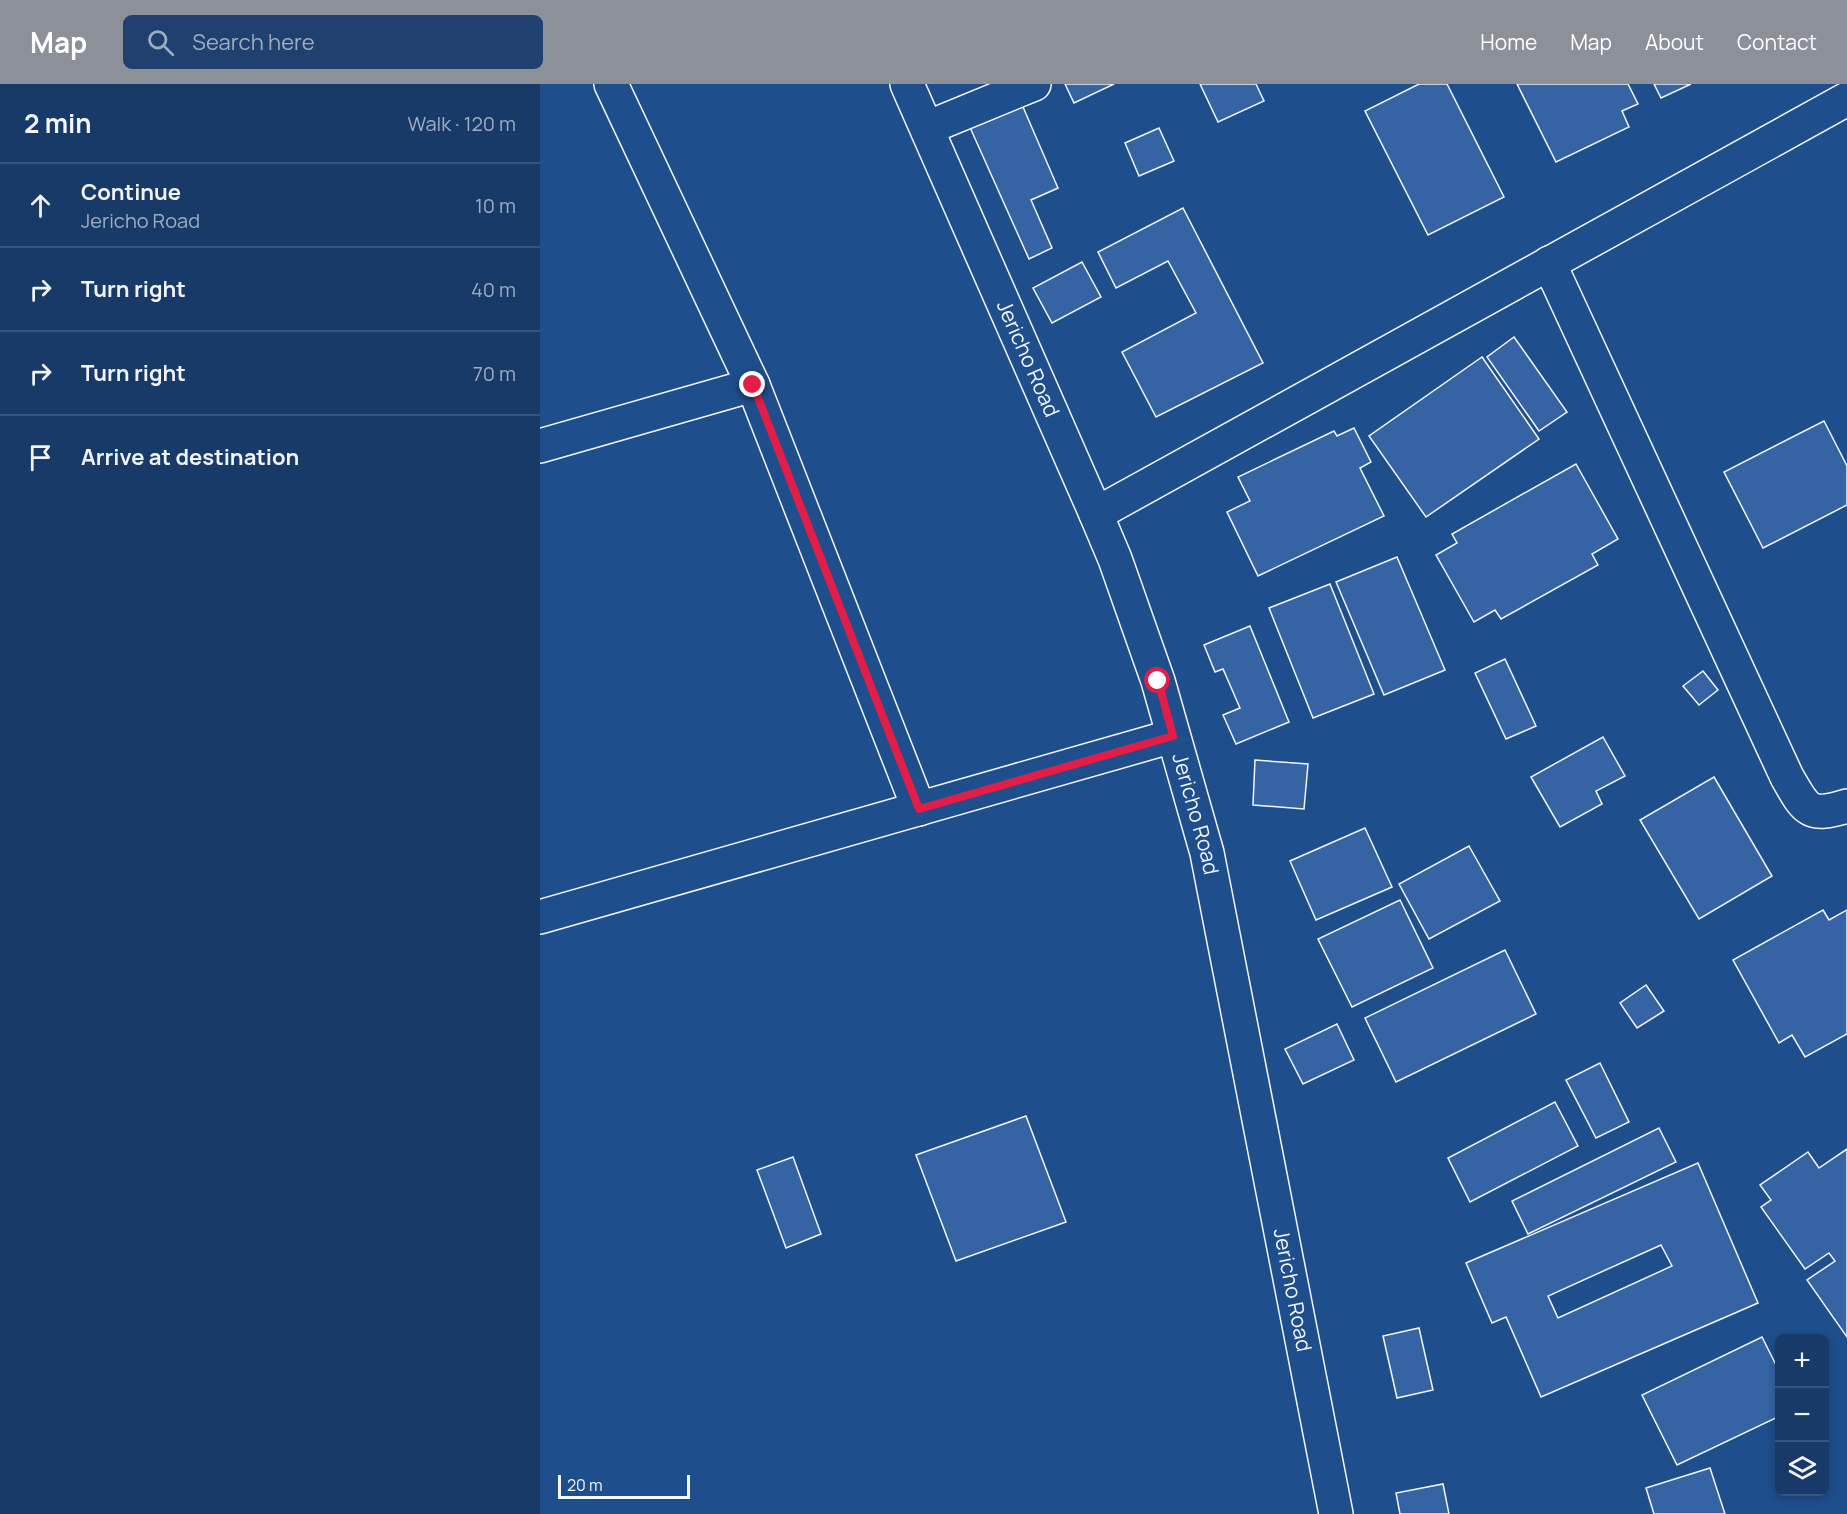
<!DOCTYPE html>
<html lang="en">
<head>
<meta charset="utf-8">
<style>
  body { margin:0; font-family:Manrope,sans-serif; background:#20416f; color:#f1f3f6 }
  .controls { position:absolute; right:18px; bottom:18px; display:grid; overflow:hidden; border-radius:9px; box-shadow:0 3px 9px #0003 }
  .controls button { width:54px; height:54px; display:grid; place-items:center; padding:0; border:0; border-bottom:2px solid #36547d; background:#173a69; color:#f1f3f6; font:30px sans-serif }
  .scale { position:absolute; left:18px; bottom:15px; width:132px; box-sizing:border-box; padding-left:6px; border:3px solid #f2f6ff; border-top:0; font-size:16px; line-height:21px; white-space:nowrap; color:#f2f6ff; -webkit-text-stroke:4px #1f4e8c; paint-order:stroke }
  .stop { position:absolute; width:18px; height:18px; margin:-14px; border:4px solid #e11d48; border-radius:50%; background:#fff }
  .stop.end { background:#e11d48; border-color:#fff; box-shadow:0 2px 6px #0008 }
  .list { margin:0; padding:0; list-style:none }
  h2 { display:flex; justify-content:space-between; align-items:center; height:78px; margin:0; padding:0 24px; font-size:26px }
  h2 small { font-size:20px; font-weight:400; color:#9eadc0 }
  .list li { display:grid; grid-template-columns:39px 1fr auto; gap:18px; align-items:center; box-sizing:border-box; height:84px; padding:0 24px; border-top:2px solid #36547d }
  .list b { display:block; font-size:22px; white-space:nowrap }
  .list p { margin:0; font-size:20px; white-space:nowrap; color:#9eadc0 }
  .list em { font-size:20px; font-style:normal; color:#9eadc0 }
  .icon { flex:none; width:33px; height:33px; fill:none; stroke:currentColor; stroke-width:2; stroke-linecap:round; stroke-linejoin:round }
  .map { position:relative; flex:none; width:1307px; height:1430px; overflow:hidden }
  header { display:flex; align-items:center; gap:36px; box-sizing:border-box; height:84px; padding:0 30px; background:#8c9099; color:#fff }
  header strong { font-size:28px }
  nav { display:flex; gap:33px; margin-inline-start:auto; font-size:21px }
  .search { width:420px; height:54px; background:#20416f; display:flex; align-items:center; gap:15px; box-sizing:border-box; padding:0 21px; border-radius:9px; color:#9eadc0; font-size:22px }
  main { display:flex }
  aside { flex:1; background:#173a69 }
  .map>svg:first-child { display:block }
  .building { fill:#3563a3; stroke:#f2f6ff; stroke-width:1.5; fill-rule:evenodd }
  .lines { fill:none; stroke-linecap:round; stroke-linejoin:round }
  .minor-casing { stroke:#f2f6ff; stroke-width:36 }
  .minor { stroke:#1f4e8c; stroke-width:33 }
  .route { stroke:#e11d48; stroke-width:8 }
  .labels { text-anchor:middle; stroke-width:4.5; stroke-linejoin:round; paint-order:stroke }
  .street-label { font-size:21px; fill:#f2f6ff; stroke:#1f4e8c }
</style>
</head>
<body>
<header>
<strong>Map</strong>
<div class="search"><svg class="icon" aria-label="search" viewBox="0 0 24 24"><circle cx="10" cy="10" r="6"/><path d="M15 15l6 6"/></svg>Search here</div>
<nav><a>Home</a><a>Map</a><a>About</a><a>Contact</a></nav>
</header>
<main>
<aside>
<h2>2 min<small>Walk · 120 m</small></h2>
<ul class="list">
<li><svg class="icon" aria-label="ahead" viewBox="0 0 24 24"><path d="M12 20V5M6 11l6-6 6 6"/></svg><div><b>Continue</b><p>Jericho Road</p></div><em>10 m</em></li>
<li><svg class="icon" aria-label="right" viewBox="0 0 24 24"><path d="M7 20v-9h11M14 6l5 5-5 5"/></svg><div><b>Turn right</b></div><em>40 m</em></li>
<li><svg class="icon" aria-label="right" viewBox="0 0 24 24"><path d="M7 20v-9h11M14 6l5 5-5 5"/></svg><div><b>Turn right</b></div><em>70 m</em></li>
<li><svg class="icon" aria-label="arrive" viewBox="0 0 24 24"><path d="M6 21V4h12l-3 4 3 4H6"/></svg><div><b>Arrive at destination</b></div></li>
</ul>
</aside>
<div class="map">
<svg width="1307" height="1430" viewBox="0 0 1307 1430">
  <rect width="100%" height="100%" fill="#1f4e8c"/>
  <!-- building -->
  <g class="building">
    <polygon points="525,0 574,0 534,19"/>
    <polygon points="660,0 716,0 724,17 678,38"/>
    <polygon points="879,0 907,0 964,113 888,151 825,27"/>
    <polygon points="977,0 1088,0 1098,20 1082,27 1089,43 1016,78"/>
    <polygon points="1114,0 1151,0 1121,14"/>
    <polygon points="480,16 518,104 491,116 512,164 489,175 428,39"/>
    <polygon points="619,44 634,77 599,92 585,59"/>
    <polygon points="643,124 723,279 616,333 582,268 656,229 628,177 576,204 558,168"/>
    <polygon points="542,178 561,213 512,239 493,204"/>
    <polygon points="974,253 1027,328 999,347 947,273"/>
    <polygon points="942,273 999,355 886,433 829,352"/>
    <polygon points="1284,337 1307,382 1307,421 1223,464 1184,388"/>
    <polygon points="814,344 831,378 820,384 844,432 718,492 687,428 710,417 698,393 794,347 797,352"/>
    <polygon points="1036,380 1078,455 1052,470 1058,481 961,535 955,526 934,538 896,471 917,459 912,450"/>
    <polygon points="857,473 905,586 844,611 796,498"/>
    <polygon points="790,500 834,610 773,634 729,524"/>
    <polygon points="710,542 749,638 696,660 683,631 700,624 683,585 675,588 664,561"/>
    <polygon points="965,575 996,642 966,655 935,589"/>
    <polygon points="1163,587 1178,606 1159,621 1143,602"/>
    <polygon points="1063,653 1085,692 1056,707 1062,720 1020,743 991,693"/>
    <polygon points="715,676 768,680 764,725 713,721"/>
    <polygon points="1174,693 1232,792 1159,835 1100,736"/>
    <polygon points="825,744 852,803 776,836 750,777"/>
    <polygon points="929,762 960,817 889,855 859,800"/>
    <polygon points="860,816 893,884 812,923 778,855"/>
    <polygon points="1283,826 1289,836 1307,826 1307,950 1265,973 1252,951 1239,959 1193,876"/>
    <polygon points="965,866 996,930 856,998 825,934"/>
    <polygon points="1106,901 1124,927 1097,944 1080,919"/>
    <polygon points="797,940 814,976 763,1000 745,965"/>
    <polygon points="1060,979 1089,1038 1056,1054 1026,996"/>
    <polygon points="1015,1018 1038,1062 930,1118 908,1074"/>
    <polygon points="486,1032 526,1138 416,1177 376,1071"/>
    <polygon points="1119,1044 1136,1078 988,1150 972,1117"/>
    <polygon points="1307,1065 1307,1253 1267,1196 1295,1177 1289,1169 1265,1185 1221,1123 1231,1116 1220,1101 1268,1068 1279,1084"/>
    <polygon points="253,1073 281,1150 246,1164 217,1086"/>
    <path d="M 1158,1079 L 1218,1219 L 1001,1313 L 966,1233 L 952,1239 L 926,1179 ZM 1121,1161 L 1132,1182 L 1018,1234 L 1008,1212 Z"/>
    <polygon points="879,1244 893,1306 857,1314 843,1252"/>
    <polygon points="1222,1253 1240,1289 1240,1332 1137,1381 1102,1311"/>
    <polygon points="1170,1384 1185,1430 1114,1430 1106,1404"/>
    <polygon points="903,1400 909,1430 860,1430 856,1409"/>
  </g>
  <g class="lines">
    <!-- minor casing -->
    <g class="minor-casing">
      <g id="minor">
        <polyline points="71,0 213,301"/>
        <path id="s1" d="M 367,0 L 556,430 L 575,475 L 618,597 L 667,769 L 796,1430"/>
        <polyline points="387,44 494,0"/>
        <path d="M 1009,179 L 1247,693 C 1266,726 1268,734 1307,722"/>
        <polyline points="0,362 213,301 379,725"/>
        <polyline points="556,430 1307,15"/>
        <polyline points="0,833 633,652"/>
      </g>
    </g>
    <!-- minor -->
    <use href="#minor" class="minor"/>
  </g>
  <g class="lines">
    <!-- route -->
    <polyline class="route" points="213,301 379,725 633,652 618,597"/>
  </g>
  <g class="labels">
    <!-- street labels -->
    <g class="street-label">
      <text dy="7" stroke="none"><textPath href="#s1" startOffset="300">Jericho Road</textPath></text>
      <text dy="7" stroke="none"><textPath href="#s1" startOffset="786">Jericho Road</textPath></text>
      <text dy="7" stroke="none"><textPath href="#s1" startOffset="1272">Jericho Road</textPath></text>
    </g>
  </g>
</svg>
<div class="controls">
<button>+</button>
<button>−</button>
<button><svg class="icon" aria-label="layers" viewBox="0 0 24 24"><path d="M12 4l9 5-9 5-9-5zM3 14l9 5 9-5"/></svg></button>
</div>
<div class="scale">20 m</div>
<div class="stop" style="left:618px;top:597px"></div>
<div class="stop end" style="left:213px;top:301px"></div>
</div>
</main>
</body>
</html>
